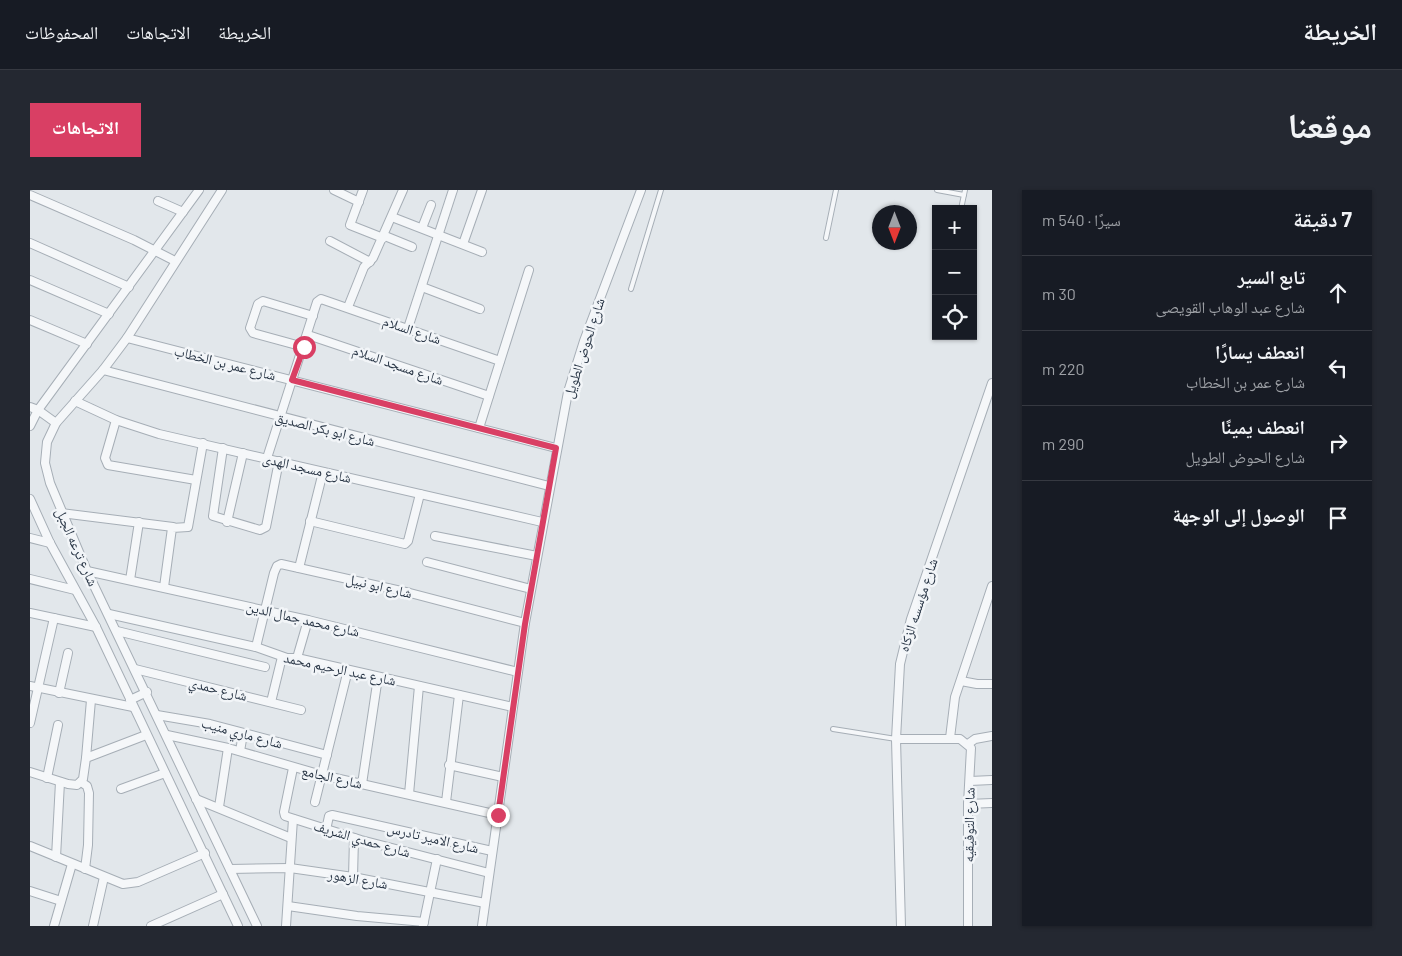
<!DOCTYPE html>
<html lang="ar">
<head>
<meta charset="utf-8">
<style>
  body { margin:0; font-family:Barlow,"Noto Naskh Arabic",sans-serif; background:#242831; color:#f1f3f6; direction:rtl }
  .controls { position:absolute; right:15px; top:15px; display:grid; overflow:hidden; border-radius:0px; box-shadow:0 1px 4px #0004 }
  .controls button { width:45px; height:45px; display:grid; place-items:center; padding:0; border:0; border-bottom:1px solid #363941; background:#171b24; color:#f1f3f6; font:25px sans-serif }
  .compass { position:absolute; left:842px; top:15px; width:45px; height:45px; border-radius:50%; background:#171b24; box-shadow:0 1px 4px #0004; rotate:180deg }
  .stop { position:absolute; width:15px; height:15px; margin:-11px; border:4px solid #d93f64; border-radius:50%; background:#fff }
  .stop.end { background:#d93f64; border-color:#fff; box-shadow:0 1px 5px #0008 }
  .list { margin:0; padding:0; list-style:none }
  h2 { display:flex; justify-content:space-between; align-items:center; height:65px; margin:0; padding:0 20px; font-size:21px }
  h2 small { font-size:16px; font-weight:400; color:#9ea1a6 }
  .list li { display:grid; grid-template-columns:32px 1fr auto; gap:15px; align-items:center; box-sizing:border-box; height:75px; padding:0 20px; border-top:1px solid #363941 }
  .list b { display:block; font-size:19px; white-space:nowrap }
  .list p { margin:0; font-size:16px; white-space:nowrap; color:#9ea1a6 }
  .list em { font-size:16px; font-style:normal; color:#9ea1a6 }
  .icon { flex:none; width:28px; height:28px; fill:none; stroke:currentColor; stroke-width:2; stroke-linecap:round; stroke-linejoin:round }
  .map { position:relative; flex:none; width:962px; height:736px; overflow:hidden; direction:ltr; border-radius:0px }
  header { display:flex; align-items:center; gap:30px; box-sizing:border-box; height:70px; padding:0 25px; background:#171b24; border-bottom:1px solid #363941 }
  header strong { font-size:24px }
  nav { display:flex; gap:28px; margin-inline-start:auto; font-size:18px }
  .intro { display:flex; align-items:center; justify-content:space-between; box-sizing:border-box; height:120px; padding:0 30px }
  h1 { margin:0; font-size:35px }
  .button { padding:12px 22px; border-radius:0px; background:#d93f64; color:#fff; font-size:18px; font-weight:700 }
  main { display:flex; gap:30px; padding:0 30px }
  aside { flex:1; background:#171b24; border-radius:0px; box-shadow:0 1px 4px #0004 }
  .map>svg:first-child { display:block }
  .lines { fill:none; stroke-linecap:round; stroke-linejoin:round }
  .service-casing { stroke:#a6aeb6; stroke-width:6 }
  .minor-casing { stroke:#a6aeb6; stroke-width:10 }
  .service { stroke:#f5f7f9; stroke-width:4 }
  .minor { stroke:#f5f7f9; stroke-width:8 }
  .route { stroke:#d93f64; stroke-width:6 }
  .labels { text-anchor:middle; stroke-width:5; stroke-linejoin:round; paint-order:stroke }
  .street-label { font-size:14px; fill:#283545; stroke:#f2f5f8 }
</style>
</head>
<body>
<header>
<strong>الخريطة</strong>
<nav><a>الخريطة</a><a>الاتجاهات</a><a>المحفوظات</a></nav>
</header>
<div class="intro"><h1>موقعنا</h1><a class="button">الاتجاهات</a></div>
<main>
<aside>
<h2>7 دقيقة<small>سيرًا · 540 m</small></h2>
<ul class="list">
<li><svg class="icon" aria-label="ahead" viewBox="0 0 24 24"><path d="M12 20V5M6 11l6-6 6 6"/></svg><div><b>تابع السير</b><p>شارع عبد الوهاب القويصى</p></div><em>30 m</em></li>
<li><svg class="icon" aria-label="left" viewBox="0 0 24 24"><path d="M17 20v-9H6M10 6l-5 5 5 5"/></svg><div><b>انعطف يسارًا</b><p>شارع عمر بن الخطاب</p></div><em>220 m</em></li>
<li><svg class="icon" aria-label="right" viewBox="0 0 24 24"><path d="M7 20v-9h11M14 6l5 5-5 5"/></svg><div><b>انعطف يمينًا</b><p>شارع الحوض الطويل</p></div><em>290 m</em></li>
<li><svg class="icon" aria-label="arrive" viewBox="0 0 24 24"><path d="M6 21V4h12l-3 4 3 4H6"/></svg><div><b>الوصول إلى الوجهة</b></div></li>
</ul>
</aside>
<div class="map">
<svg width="962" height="736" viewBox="0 0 962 736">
  <rect width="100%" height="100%" fill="#e2e7eb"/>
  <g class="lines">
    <!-- service casing -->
    <g class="service-casing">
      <g id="service">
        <polyline points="907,0 934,5"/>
        <polyline points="931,19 935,0"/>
        <polyline points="796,48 806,0"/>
        <polyline points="601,99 631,0"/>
        <polyline points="803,539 866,549"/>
      </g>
    </g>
    <!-- minor casing -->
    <g class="minor-casing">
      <g id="minor">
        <polyline points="192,0 97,148 73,180 26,233 17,252 15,273 20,293 57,381 227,736"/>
        <polyline points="304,0 329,12"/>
        <polyline points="333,0 320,35 353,48"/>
        <polyline points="0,5 104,50 145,71"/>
        <polyline points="128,11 153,22"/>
        <polyline points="362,27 452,62"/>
        <polyline points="392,38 401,15"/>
        <polyline points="355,46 382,57"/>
        <polyline points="300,51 340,72"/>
        <polyline points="0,53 99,97"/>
        <polyline points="433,54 452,0"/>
        <polyline points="0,90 79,124"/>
        <polyline points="392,97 450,119"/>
        <polyline points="318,117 334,77 343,68 373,0"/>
        <polyline points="0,130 57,154"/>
        <polyline points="378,138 423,0"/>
        <polyline points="278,145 459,206"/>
        <polyline points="97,148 526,258"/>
        <polyline points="274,157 223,143 220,138 228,114 233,111 283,126"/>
        <polyline points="73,180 519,296"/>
        <polyline points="45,211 86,230 129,244 512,332"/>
        <polyline points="0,217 8,220 26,233"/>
        <polyline points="86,230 75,268 78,275 166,290"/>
        <polyline points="0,236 8,220 169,0"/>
        <polyline points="449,238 499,80"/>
        <polyline points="193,258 183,326 230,340 236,337 249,271"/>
        <polyline points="237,268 287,112 291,109 470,171"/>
        <polyline points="0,309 20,353 66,437 208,736"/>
        <polyline points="31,323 143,337"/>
        <polyline points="280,331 375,354 378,351 390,304"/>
        <polyline points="197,332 213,263"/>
        <polyline points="405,346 507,366"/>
        <polyline points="0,348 20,353"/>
        <polyline points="397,372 501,399"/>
        <polyline points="269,378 293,282"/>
        <polyline points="57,381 278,430 488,482"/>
        <polyline points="0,389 45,400"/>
        <polyline points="100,390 109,332"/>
        <polyline points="134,397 142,338 158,337 173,253"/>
        <polyline points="0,423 66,437"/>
        <polyline points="79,424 226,457 257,468 267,468 483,517"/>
        <polyline points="87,441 235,477"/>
        <polyline points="226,457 244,383 247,376 251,374 380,403 495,433"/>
        <polyline points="267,468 278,430"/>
        <polyline points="105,479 271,520"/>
        <polyline points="931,491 947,494 962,494"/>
        <polyline points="0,496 103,517"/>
        <polyline points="29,503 38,463"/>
        <polyline points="100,510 117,502"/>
        <polyline points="241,512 252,467"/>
        <polyline points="127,525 180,534 297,565"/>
        <polyline points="0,533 24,428"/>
        <polyline points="137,545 198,558 292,585 468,625"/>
        <polyline points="920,548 925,507 962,396"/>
        <polyline points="866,549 930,549 941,558 938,614 938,736"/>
        <polyline points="938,554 945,549 962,546"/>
        <polyline points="210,561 213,544"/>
        <polyline points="56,568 61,510"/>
        <polyline points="419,575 473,587"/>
        <polyline points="263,578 254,622 255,626 331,650 459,683"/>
        <polyline points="0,582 38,594 47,595 53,589 56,568 116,545"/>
        <polyline points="17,588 28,535"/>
        <polyline points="940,591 962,590"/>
        <polyline points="51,592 57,596 59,603 58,655 55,679"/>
        <polyline points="332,594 348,487"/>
        <polyline points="91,599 135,583"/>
        <polyline points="379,604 389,496"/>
        <polyline points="166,609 261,648"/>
        <polyline points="285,612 318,480"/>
        <polyline points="416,612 429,505"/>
        <polyline points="938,614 962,613"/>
        <polyline points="189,617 198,558"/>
        <polyline points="296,640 299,626 302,625 462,661"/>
        <polyline points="0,656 93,694 108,692 175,663"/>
        <polyline points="26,667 30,592"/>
        <polyline points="200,679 260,678 323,687 455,713"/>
        <polyline points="323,687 324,648"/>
        <polyline points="0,701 31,711"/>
        <polyline points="258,716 327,726 394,732"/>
        <polyline points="24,736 42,674"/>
        <polyline points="63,736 74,687"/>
        <polyline points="121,736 193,704"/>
        <polyline points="256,736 263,629"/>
        <polyline points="393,736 407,669"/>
        <polyline points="452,736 495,433 538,202 554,151 611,0"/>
        <polyline points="871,736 866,549 870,474 881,429 962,193"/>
      </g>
    </g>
    <!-- service -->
    <use href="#service" class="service"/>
    <!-- minor -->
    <use href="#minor" class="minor"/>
  </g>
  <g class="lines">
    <!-- route -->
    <polyline class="route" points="274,157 262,190 526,258 495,434 468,625"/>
  </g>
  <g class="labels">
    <!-- street labels -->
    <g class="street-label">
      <text transform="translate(382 140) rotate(19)" y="5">شارع السلام</text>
      <text transform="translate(554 158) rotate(-72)" y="5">شارع الحوض الطويل</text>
      <text transform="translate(195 173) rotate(14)" y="5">شارع عمر بن الخطاب</text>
      <text transform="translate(368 175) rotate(19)" y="5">شارع مسجد السلام</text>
      <text transform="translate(295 239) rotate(14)" y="5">شارع ابو بكر الصديق</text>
      <text transform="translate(277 278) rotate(13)" y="5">شارع مسجد الهدى</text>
      <text transform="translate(47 357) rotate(66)" y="5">شارع ترعه الجبل</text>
      <text transform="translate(349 396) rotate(13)" y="5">شارع ابو نبيل</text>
      <text transform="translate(888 415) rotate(-72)" y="5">شارع مؤسسه الزكاه</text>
      <text transform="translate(273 429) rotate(13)" y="5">شارع محمد جمال الدين</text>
      <text transform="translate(310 479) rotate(12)" y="5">شارع عبد الرحيم محمد</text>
      <text transform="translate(188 499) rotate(14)" y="5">شارع حمدي</text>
      <text transform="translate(212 543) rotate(15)" y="5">شارع ماري منيب</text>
      <text transform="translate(302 587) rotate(13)" y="5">شارع الجامع</text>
      <text transform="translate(939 635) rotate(-89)" y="5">شارع التوفيقيه</text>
      <text transform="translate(403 648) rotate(13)" y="5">شارع الامير تادرس</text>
      <text transform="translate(332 649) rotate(16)" y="5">شارع حمدي الشريف</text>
      <text transform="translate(328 689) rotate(10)" y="5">شارع الزهور</text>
    </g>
  </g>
</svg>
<div class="controls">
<button>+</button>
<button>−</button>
<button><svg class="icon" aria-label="locate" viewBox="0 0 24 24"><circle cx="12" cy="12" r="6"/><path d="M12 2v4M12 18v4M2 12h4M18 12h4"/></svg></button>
</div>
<svg class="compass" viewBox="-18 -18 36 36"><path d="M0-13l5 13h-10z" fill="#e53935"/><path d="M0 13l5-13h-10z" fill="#9ea1a6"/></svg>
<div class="stop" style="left:274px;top:157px"></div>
<div class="stop end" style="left:468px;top:625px"></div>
</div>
</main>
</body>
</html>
